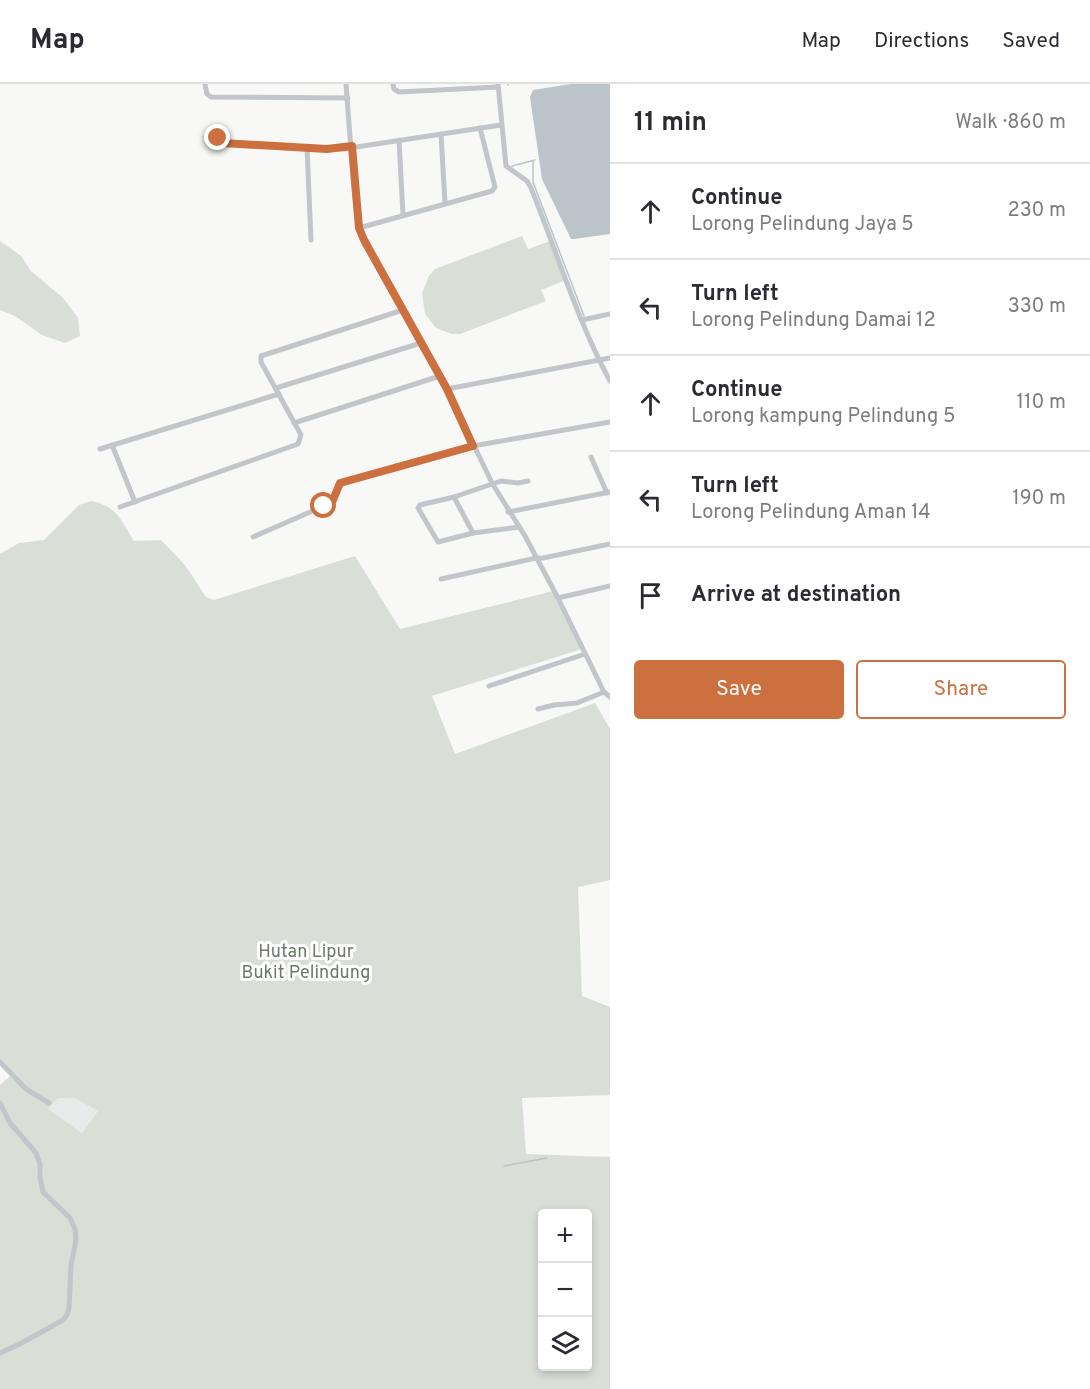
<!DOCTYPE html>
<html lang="en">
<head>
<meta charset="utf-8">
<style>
  body { margin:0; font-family:Overpass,sans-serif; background:#f2f2f3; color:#2b2b33 }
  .controls { position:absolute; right:18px; bottom:18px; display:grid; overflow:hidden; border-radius:6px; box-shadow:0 3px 9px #0003 }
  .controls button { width:54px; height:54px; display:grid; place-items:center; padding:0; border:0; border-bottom:2px solid #e1e1e2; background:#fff; color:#2b2b33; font:30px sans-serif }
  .stop { position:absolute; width:18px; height:18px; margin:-14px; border:4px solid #cd7040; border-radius:50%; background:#fff }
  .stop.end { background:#cd7040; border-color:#fff; box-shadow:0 2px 6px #0008 }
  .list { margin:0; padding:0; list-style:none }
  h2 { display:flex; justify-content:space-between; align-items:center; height:78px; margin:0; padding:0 24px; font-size:26px }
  h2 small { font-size:20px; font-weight:400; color:#7c7c81 }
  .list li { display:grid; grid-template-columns:39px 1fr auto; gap:18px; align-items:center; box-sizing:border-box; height:96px; padding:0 24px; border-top:2px solid #e1e1e2 }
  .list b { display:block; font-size:22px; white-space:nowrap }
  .list p { margin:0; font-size:20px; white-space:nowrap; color:#7c7c81 }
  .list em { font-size:20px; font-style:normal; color:#7c7c81 }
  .actions { display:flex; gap:12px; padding:18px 24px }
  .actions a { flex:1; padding:14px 0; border:2px solid #cd7040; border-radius:6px; text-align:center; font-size:21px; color:#cd7040 }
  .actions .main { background:#cd7040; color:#fff }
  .icon { flex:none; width:33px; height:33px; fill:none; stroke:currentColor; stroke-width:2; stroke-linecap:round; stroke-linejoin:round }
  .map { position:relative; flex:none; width:610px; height:1305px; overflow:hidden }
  header { display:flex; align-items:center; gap:36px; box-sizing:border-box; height:84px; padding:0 30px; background:#fff; border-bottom:2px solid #e1e1e2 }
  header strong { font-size:28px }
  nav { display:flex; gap:33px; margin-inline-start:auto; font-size:21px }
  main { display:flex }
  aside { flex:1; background:#fff }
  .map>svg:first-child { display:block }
  .built { fill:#e8eae9 }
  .green { fill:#d9ded7; fill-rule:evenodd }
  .water { fill:#bbc4c8 }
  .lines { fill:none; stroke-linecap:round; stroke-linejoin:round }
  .stream { stroke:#bbc4c8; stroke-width:1.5 }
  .minor { stroke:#c2c5c9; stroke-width:5 }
  .route { stroke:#cd7040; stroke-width:8 }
  .labels { text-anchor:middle; stroke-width:6; stroke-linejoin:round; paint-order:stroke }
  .park-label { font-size:18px; fill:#6b7b69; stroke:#fff }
</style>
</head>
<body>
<header>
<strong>Map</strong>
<nav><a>Map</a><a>Directions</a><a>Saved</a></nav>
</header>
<main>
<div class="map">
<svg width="610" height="1305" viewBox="0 0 610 1305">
  <rect width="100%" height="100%" fill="#f8f8f6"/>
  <!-- built -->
  <polygon class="built" points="58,1014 74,1014 98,1027 82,1049 48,1025"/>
  <!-- green -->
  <g class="green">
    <polygon points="522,152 528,165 550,157 566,196 541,206 546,217 460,250 452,250 436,244 425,230 422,209 429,192 435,185"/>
    <polygon points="0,157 21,172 31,187 63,214 78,234 80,252 65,259 42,251 15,232 0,226"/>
    <path d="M 91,417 C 117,422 121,436 134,457 L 161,456 L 185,481 L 206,513 L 214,516 L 355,472 L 400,545 L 553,507 L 582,565 L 432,612 L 455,670 L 595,619 L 610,645 L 610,796 L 578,803 L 582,912 L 610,923 L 610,1011 L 522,1014 L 526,1070 L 610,1073 L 610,1305 L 0,1305 L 0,1001 L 10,992 L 0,980 L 0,470 L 19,459 L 44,456 L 79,421 ZM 58,1014 L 74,1014 L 98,1027 L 82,1049 L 48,1025 ZM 542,1130 L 588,1130 L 588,1282 L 542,1282 Z"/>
  </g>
  <!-- water -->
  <polygon class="water" points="571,0 610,0 610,150 574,155 571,155 542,95 530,13 533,6"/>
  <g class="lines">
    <!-- stream -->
    <g class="stream">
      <polyline points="508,0 508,1"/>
      <polyline points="533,77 533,98 584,232"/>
      <polyline points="512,82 535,76"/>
      <polyline points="504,1082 547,1074"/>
    </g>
    <!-- minor -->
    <g class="minor">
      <polyline points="205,0 207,10 211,13 348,14"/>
      <polyline points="346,0 354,106 359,144 364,156 447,305 492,399 525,452 558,514 604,608 610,613"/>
      <polyline points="393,0 394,5 399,8 498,3"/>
      <path d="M 498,0 L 506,82 L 527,97 L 531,104 C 557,168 577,236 610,297"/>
      <polyline points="441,50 445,119"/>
      <polyline points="218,54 222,59 343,65 501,41"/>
      <polyline points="399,56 403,131"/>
      <polyline points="307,64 311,156"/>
      <polyline points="359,144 492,107 495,103 480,44"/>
      <polyline points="582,236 610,230"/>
      <polyline points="276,304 421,259"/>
      <polyline points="447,305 610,274"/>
      <polyline points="294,339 440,292"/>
      <polyline points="112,361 135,418"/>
      <polyline points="100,365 279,310"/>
      <polyline points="591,373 607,409"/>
      <polyline points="454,413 473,449"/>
      <polyline points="120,423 298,360 301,351 261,278 261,272 403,226"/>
      <polyline points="508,428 610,408"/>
      <polyline points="519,443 473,449 438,458 418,424 420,421 454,413 501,397 518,399 528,397"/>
      <polyline points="253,453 324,422 333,416 340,399 473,362 610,338"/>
      <polyline points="441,495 536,474 543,474 610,460"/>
      <polyline points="558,514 610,502"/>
      <polyline points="489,602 585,570"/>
      <polyline points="538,625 554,621 577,619 604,608"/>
      <polyline points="0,978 26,1005 49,1019"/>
      <polyline points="0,1019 10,1039 36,1069 40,1080 40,1093 43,1108 70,1134 75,1145 76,1156 71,1181 69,1224 67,1231 63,1236 20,1260 0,1269"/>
    </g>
  </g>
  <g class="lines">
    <!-- route -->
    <polyline class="route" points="218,54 222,59 327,65 352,62 359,144 364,156 447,305 473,362 340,399 333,416 324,422"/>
  </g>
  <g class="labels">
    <!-- park labels -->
    <g class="park-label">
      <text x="306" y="873">Hutan Lipur<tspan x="306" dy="21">Bukit Pelindung</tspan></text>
    </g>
  </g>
</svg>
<div class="controls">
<button>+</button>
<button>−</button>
<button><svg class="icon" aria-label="layers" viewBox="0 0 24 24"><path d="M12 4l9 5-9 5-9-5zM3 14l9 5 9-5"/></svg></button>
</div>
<div class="stop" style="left:324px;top:422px"></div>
<div class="stop end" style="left:218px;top:54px"></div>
</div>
<aside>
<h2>11 min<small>Walk · 860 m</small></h2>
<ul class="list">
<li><svg class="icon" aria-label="ahead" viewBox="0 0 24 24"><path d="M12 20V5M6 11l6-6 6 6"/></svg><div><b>Continue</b><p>Lorong Pelindung Jaya 5</p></div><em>230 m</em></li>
<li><svg class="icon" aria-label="left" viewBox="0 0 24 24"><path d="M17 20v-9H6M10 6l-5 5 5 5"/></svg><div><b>Turn left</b><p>Lorong Pelindung Damai 12</p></div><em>330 m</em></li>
<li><svg class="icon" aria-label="ahead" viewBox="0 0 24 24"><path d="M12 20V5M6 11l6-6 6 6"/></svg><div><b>Continue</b><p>Lorong kampung Pelindung 5</p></div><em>110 m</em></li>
<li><svg class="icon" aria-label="left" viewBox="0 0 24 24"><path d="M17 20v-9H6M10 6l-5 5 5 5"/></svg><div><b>Turn left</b><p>Lorong Pelindung Aman 14</p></div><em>190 m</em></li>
<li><svg class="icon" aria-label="arrive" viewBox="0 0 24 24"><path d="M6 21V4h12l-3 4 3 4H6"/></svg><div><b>Arrive at destination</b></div></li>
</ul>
<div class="actions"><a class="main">Save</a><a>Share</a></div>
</aside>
</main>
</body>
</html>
